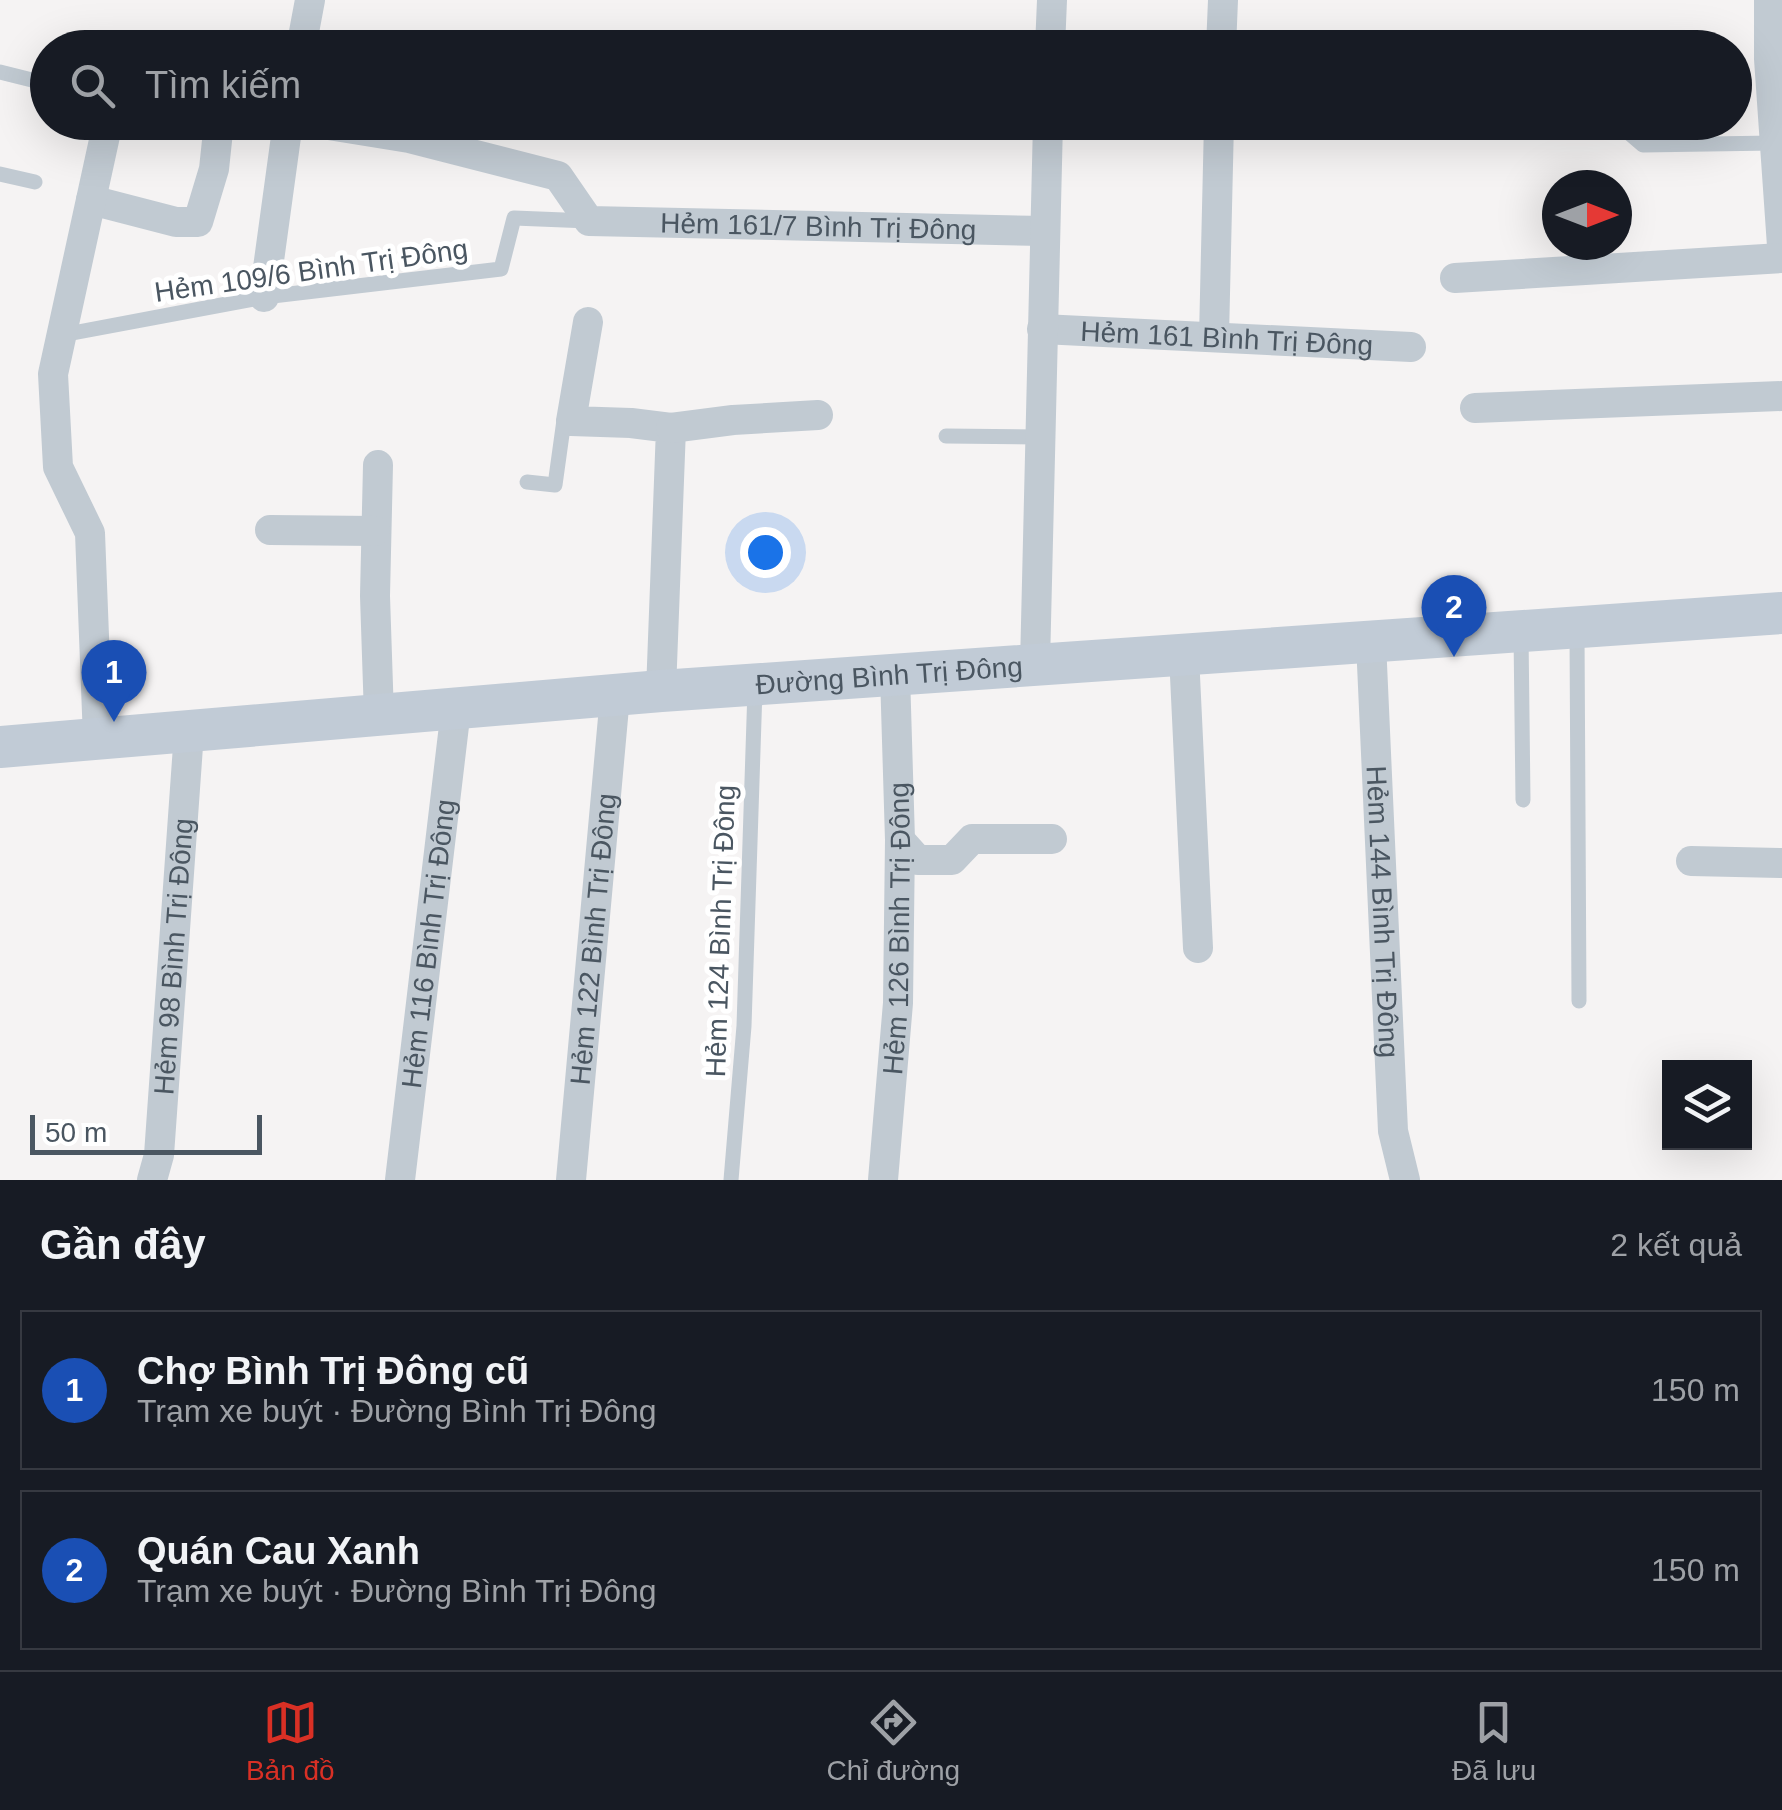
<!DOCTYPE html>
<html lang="vi">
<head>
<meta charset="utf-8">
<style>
  body { margin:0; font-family:Arial,sans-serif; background:#242831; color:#f1f3f6 }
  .controls { position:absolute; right:30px; bottom:30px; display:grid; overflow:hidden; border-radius:0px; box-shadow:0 10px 40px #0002 }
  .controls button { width:90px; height:90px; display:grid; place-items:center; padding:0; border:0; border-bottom:2px solid #363941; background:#171b24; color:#f1f3f6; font:50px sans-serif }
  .compass { position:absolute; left:1542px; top:170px; width:90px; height:90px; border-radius:50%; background:#171b24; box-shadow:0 10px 40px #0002; rotate:90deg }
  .scale { position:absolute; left:30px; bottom:25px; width:232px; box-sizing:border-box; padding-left:10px; border:5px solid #4a5661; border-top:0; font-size:28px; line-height:35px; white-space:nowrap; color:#4a5661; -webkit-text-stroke:8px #fff; paint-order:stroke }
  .you { position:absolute; left:765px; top:552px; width:35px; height:35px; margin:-25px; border:8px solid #fff; border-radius:50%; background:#1a73e8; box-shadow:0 0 0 15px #1a73e833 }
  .badge { display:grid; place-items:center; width:65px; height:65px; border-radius:50%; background:#d93025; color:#fff; font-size:32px; font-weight:700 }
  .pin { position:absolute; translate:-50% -82px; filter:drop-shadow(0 2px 5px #0008) }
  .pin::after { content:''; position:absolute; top:52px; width:35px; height:30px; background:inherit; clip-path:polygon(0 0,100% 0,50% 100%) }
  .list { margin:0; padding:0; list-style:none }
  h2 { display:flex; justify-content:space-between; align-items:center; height:130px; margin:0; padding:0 40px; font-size:42px }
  h2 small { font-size:32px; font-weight:400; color:#9ea1a6 }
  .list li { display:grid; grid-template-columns:65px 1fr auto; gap:30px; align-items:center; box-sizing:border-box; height:160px; margin:0 20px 20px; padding:0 20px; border:2px solid #363941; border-radius:0px }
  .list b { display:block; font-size:38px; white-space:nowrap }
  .list p { margin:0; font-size:32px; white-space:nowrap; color:#9ea1a6 }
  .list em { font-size:32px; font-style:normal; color:#9ea1a6 }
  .icon { flex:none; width:55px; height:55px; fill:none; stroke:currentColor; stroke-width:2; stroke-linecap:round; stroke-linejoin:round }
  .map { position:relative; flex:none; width:1782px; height:1180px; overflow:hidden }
  .search { position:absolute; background:#171b24; box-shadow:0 10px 40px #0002; left:30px; right:30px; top:30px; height:110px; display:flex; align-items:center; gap:25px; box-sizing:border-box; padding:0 35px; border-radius:55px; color:#9ea1a6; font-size:38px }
  .sheet { height:490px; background:#171b24 }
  nav { display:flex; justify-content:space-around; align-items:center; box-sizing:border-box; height:140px; border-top:2px solid #363941; background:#171b24; font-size:28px; color:#9ea1a6 }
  nav a { display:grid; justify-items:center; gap:5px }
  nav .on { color:#d93025 }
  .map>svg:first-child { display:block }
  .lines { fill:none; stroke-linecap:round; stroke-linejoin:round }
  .lane { stroke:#c1cad2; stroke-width:15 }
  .street { stroke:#c1cad2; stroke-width:30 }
  .secondary { stroke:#c1cbd6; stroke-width:42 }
  .labels { text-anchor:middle; stroke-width:10; stroke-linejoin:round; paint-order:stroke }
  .street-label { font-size:28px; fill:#4a5661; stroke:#fff }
</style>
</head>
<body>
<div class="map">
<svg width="1782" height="1180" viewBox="0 0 1782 1180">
  <rect width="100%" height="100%" fill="#f5f3f3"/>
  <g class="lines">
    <!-- lane -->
    <g class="lane">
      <polyline points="0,72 48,84"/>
      <polyline points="1622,122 1622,127 1643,145 1774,143"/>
      <polyline points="0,174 35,182"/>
      <polyline points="62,335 264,297 501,269 514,218 589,221"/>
      <polyline points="946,436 1040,437"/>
      <polyline points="527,482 555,485 564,420 571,421"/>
      <polyline points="1577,632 1579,1001"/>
      <polyline points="1521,634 1523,800"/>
      <polyline points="731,1180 744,1026 755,689"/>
    </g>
    <!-- street -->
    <g class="street">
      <polyline points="1769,0 1769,59 1782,246"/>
      <polyline points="301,48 310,0"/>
      <polyline points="1050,48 1052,0"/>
      <polyline points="1221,48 1223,0"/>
      <path id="s1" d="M 310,122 L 409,138 L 558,176 L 589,221 L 1044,231"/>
      <polyline points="91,200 176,222 198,222 214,169 219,122"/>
      <polyline points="1455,278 1782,258"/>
      <polyline points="264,297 288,122"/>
      <polyline points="588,322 571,421 631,423 671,428 661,691"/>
      <path id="s2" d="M 1042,329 L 1411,347"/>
      <polyline points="1214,337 1219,122"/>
      <polyline points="1475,408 1782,396"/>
      <polyline points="671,428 733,420 818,415"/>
      <polyline points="378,465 375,596 379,716"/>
      <polyline points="270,530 375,531"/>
      <path id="s3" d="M 1371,642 L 1393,1131 L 1405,1180"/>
      <polyline points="1184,655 1198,948"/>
      <polyline points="1035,665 1048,122"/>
      <polyline points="98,739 90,533 58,467 53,374 108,122"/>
      <polyline points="900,840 918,860 952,860 972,839 1052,839"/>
      <polyline points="1691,861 1782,863"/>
      <path id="s4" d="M 152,1180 L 159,1155 L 189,732"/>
      <path id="s5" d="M 400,1180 L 456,709"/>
      <path id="s6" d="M 571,1180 L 615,696"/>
      <path id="s7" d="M 883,1180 L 898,1003 L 900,840 L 895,674"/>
    </g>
    <!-- secondary -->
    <path class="secondary" id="s8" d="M 0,747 L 661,691 L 1782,613"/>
  </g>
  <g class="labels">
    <!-- street labels -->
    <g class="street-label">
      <text dy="10" stroke="none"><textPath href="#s1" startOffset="538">Hẻm 161/7 Bình Trị Đông</textPath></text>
      <text transform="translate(311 270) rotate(-8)" y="10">Hẻm 109/6 Bình Trị Đông</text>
      <text dy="10" stroke="none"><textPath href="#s2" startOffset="185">Hẻm 161 Bình Trị Đông</textPath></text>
      <text dy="10" stroke="none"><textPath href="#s8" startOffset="892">Đường Bình Trị Đông</textPath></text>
      <text dy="10" stroke="none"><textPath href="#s3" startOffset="270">Hẻm 144 Bình Trị Đông</textPath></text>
      <text dy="10" stroke="none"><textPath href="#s7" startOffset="252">Hẻm 126 Bình Trị Đông</textPath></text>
      <text transform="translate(720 931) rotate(-88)" y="10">Hẻm 124 Bình Trị Đông</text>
      <text dy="10" stroke="none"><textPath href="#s6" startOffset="242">Hẻm 122 Bình Trị Đông</textPath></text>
      <text dy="10" stroke="none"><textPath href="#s5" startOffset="238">Hẻm 116 Bình Trị Đông</textPath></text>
      <text dy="10" stroke="none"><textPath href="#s4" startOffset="225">Hẻm 98 Bình Trị Đông</textPath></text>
    </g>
  </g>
</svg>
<div class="controls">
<button><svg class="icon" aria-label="layers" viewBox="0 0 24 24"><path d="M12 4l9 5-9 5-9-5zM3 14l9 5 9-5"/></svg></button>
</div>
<svg class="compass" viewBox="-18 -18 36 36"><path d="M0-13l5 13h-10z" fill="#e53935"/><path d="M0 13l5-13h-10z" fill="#9ea1a6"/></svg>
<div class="scale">50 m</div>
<div class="you"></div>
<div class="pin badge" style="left:114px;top:722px;background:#1a4fb4">1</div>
<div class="pin badge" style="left:1454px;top:657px;background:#1a4fb4">2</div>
<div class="search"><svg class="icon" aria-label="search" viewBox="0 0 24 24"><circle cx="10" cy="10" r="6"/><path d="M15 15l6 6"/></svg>Tìm kiếm</div>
</div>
<section class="sheet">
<h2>Gần đây<small>2 kết quả</small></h2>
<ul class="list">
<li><span class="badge" style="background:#1a4fb4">1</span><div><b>Chợ Bình Trị Đông cũ</b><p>Trạm xe buýt · Đường Bình Trị Đông</p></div><em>150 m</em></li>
<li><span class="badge" style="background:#1a4fb4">2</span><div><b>Quán Cau Xanh</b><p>Trạm xe buýt · Đường Bình Trị Đông</p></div><em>150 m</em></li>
</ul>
</section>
<nav>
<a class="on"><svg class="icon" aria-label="map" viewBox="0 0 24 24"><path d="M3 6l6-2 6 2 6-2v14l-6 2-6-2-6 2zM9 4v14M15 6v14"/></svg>Bản đồ</a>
<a><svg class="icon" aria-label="directions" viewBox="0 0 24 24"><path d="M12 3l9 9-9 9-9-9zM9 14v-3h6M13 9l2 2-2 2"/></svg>Chỉ đường</a>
<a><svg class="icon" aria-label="saved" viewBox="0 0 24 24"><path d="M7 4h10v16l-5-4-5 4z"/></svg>Đã lưu</a>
</nav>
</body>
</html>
